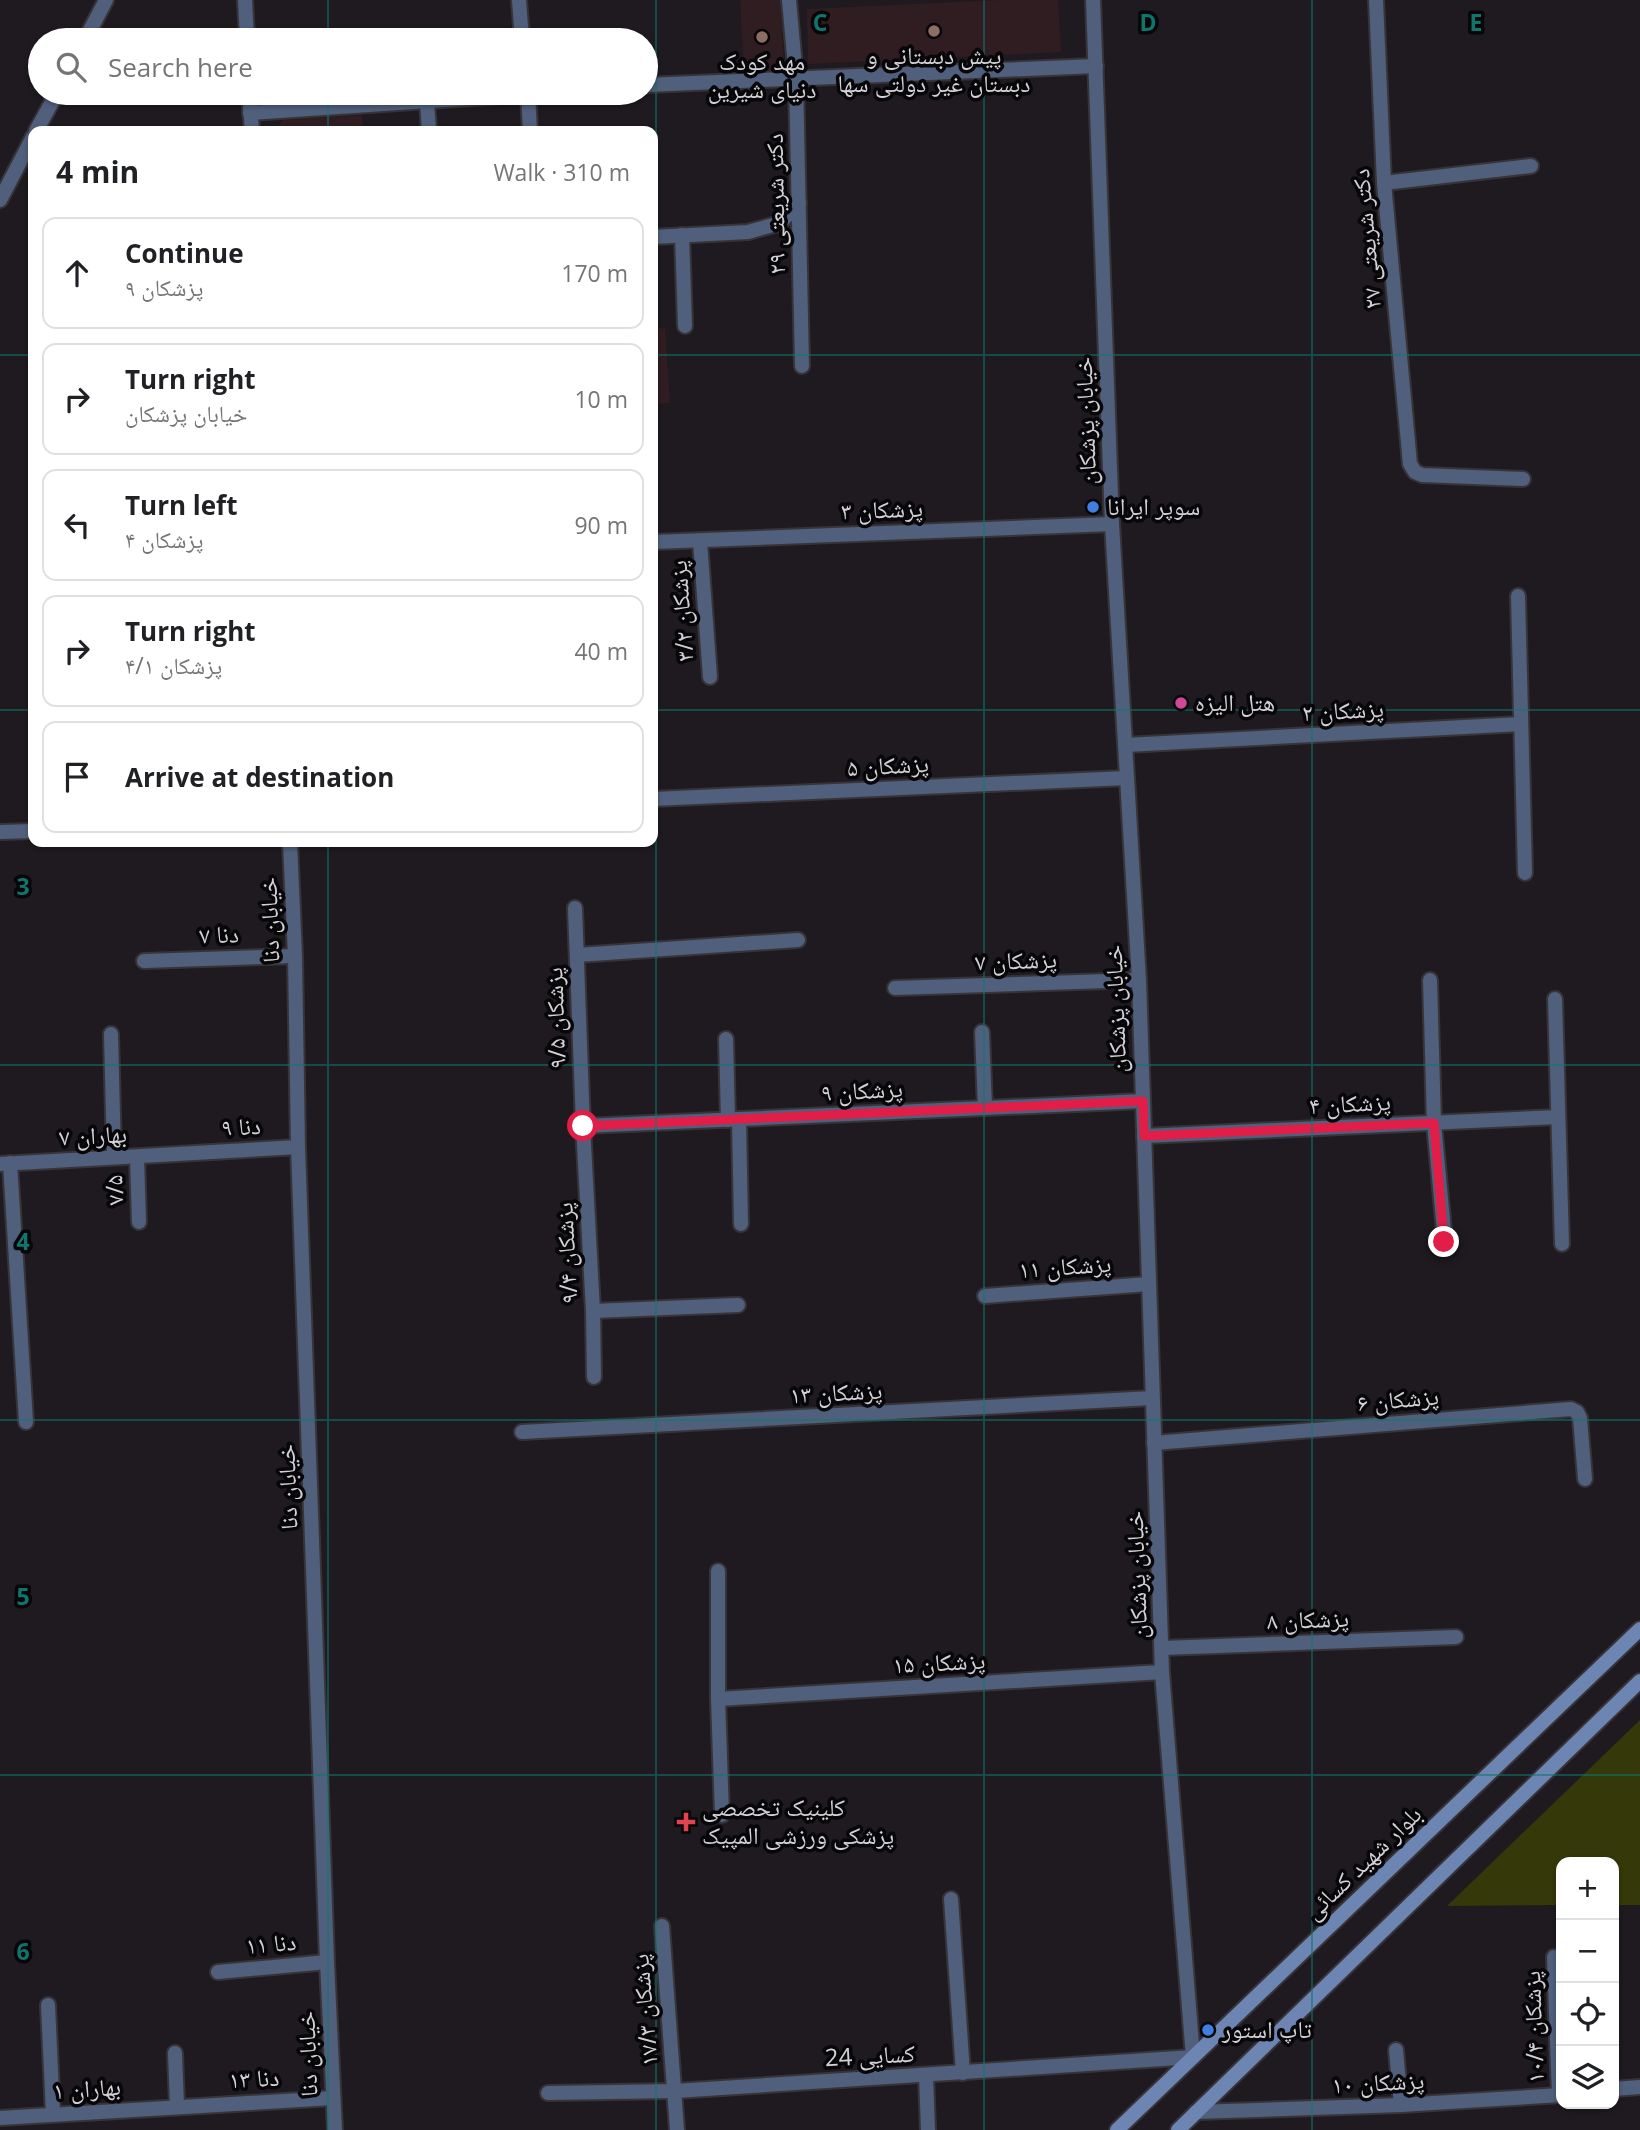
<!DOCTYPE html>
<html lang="en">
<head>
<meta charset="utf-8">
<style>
  body { margin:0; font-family:"Open Sans","Noto Naskh Arabic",sans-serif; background:#f2f2f2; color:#202124 }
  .controls { position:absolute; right:21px; bottom:21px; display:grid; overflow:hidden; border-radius:14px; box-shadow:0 2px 5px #0004 }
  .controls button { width:63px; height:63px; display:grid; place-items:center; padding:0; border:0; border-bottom:2px solid #e0e0e0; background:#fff; color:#202124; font:35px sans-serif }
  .stop { position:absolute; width:21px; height:21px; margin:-16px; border:5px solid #e11d48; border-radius:50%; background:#fff }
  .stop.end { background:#e11d48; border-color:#fff; box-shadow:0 2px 7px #0008 }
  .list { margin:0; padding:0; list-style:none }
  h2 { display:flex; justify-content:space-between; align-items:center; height:91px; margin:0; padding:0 28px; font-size:30px }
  h2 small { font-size:23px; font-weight:400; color:#757577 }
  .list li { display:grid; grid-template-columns:46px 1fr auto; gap:21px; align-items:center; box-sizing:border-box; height:112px; margin:0 14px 14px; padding:0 14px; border:2px solid #e0e0e0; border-radius:14px }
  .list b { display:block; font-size:26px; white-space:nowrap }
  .list p { margin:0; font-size:23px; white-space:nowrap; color:#757577 }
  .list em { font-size:23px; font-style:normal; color:#757577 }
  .icon { flex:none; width:38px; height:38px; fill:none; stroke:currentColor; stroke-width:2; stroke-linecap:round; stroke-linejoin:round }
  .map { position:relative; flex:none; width:1640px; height:2130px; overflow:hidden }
  .search { position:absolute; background:#fff; box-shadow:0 2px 5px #0004; left:28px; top:28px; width:630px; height:77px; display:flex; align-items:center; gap:18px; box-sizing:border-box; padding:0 24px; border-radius:38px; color:#757577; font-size:26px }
  .panel { position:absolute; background:#fff; box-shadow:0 2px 5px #0004; left:28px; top:126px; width:630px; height:721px; border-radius:14px }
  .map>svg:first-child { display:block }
  .education { fill:#301d21 }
  .green { fill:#353809 }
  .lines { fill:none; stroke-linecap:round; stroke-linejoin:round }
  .minor-casing { stroke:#373439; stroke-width:18 }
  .tertiary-casing { stroke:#373439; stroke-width:18 }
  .secondary-casing { stroke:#373439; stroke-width:18 }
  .minor { stroke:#505f7c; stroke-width:14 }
  .tertiary { stroke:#505f7c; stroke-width:14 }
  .secondary { stroke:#6d85b3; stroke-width:14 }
  .route { stroke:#e11d48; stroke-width:9 }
  .grid { fill:none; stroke:#0f766e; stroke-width:2; stroke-opacity:0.55 }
  .education-dot { fill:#8d6e63; stroke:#070608; stroke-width:2.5 }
  .shop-dot { fill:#3f7fe0; stroke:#070608; stroke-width:2.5 }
  .hotel-dot { fill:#d1479c; stroke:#070608; stroke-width:2.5 }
  .health-dot { fill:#e0444e; stroke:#070608; stroke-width:2.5 }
  .labels { text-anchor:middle; stroke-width:7; stroke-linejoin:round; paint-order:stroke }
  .poi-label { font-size:24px; fill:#d3d1d5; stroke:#070608; text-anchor:start }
  .street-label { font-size:24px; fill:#d3d1d5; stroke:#070608 }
  .grid-label { font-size:23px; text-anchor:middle; font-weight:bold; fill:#0f766e; stroke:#070608; stroke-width:7; stroke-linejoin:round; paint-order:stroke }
</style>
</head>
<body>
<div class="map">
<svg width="1640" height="2130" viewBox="0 0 1640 2130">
  <rect width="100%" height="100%" fill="#1e1a20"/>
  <!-- education -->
  <g class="education">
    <polygon points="740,0 781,0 784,74 744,74"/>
    <polygon points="1000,0 1058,0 1061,52 808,64 807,9"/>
    <polygon points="362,115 363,131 276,131 282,120"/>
    <polygon points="665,328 670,403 653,404 653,329"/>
  </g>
  <!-- green -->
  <polygon class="green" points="1640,1720 1640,1905 1614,1905 1614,1862 1561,1862 1561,1905 1447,1906"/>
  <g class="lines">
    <!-- minor casing -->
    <g class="minor-casing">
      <g id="minor">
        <polyline points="519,0 522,40"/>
        <polyline points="789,0 796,78 802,366"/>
        <polyline points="1376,0 1384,183 1410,464 1415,472 1422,475 1523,479"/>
        <polyline points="646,85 1096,66"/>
        <polyline points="528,93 530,131"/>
        <polyline points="427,102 429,131"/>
        <polyline points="250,113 517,95"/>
        <polyline points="1384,183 1531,166"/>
        <polyline points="682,235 685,326"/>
        <polyline points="653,237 748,232 780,223 799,203"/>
        <polyline points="700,541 710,677"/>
        <polyline points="653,542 1112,524"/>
        <polyline points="1518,596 1525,873"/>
        <polyline points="1126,745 1521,724"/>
        <polyline points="653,799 1126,778"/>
        <polyline points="0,832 33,831"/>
        <polyline points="575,908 583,1126 593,1311 594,1377"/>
        <polyline points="577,955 798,940"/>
        <polyline points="144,961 295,956"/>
        <polyline points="1430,980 1434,1123 1445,1242"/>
        <polyline points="895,988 1139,980"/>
        <polyline points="1555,999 1562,1244"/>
        <polyline points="982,1032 985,1108"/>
        <polyline points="111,1034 114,1157"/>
        <polyline points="726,1039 728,1120"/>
        <polyline points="739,1119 741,1224"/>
        <polyline points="583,1126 1143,1101"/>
        <polyline points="1144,1136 1558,1117"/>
        <polyline points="137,1157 139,1222"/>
        <polyline points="10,1163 26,1422"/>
        <polyline points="0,1164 298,1147"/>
        <polyline points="985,1296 1149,1284"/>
        <polyline points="593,1311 738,1305"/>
        <polyline points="522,1432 1152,1398"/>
        <polyline points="1154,1443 1571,1409 1577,1412 1580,1418 1585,1479"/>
        <polyline points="718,1571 718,1699 722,1815"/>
        <polyline points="1162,1648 1456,1637"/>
        <polyline points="718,1699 1162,1672"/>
        <polyline points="951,1899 963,2073"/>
        <polyline points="662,1926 677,2130"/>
        <polyline points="1554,1957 1559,2095"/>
        <polyline points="218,1972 327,1962"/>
        <polyline points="48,2005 53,2114"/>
        <polyline points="1396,2050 1401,2105"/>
        <polyline points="175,2053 177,2106"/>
        <polyline points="926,2075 928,2130"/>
        <polyline points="1614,2089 1640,2087"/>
        <polyline points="548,2093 675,2091 1193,2057"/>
        <polyline points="1196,2112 1401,2105 1561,2095"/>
        <polyline points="0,2118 333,2098"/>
      </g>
    </g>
    <!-- tertiary casing -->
    <g class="tertiary-casing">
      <g id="tertiary">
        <polyline points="245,0 247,40"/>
        <polyline points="1093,0 1112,524 1139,980 1162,1672 1193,2057"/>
        <polyline points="85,40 106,0"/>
        <polyline points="249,93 252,131"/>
        <polyline points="36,131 57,93"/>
        <polyline points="0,200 33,137"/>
        <polyline points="290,842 295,956 298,1147 327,1962 335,2130"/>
      </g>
    </g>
    <!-- secondary casing -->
    <g class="secondary-casing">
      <g id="secondary">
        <polyline points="1117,2130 1640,1629"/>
        <polyline points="1178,2130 1640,1681"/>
      </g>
    </g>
    <!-- minor -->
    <use href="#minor" class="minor"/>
    <!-- tertiary -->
    <use href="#tertiary" class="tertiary"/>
    <!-- secondary -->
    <use href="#secondary" class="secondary"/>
  </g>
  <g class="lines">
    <!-- route -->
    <polyline class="route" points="583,1126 1143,1101 1144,1136 1434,1123 1444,1242"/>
  </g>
  <!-- grid -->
  <path class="grid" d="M 328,0 L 328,40M 656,0 L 656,2130M 984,0 L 984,2130M 1312,0 L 1312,2130M 328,93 L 328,131M 0,355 L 33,355M 653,355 L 1640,355M 0,710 L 33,710M 653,710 L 1640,710M 328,842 L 328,2130M 0,1065 L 1640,1065M 0,1420 L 1640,1420M 0,1775 L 1640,1775"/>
  <!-- markers -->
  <g class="education-dot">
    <circle cx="934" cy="31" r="7"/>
    <circle cx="762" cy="37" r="7"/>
  </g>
  <g class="shop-dot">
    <circle cx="1093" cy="507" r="7"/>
    <circle cx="1208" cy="2030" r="7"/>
  </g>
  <circle class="hotel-dot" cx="1181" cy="703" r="7"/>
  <path class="health-dot" d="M682.5 1811.5h7v7h7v7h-7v7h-7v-7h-7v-7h7z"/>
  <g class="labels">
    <!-- poi labels -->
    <g class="poi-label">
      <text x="934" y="64" text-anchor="middle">پیش دبستانی و<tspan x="934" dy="28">دبستان غیر دولتی سها</tspan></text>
      <text x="762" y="70" text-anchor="middle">مهد کودک<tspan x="762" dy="28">دنیای شیرین</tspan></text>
      <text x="1107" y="515">سوپر ایرانا</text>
      <text x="1195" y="711">هتل الیزه</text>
      <text x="702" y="1816">کلینیک تخصصی<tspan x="702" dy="28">پزشکی ورزشی المپیک</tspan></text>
      <text x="1222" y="2038">تاپ استور</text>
    </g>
    <!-- street labels -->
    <g class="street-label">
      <text transform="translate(776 204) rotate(-91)" y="8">۲۹ دکتر شریعتی</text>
      <text transform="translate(1367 239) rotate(-95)" y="8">۲۷ دکتر شریعتی</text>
      <text transform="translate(1086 421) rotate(-92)" y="8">خیابان پزشکان</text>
      <text transform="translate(882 510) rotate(-2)" y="8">۳ پزشکان</text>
      <text transform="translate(682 611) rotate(-94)" y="8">۳/۲ پزشکان</text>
      <text transform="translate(1343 711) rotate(-3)" y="8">۲ پزشکان</text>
      <text transform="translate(888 766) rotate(-3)" y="8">۵ پزشکان</text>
      <text transform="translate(270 920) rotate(-92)" y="8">خیابان دنا</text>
      <text transform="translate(219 935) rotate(-2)" y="8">۷ دنا</text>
      <text transform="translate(1016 961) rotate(-2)" y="8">۷ پزشکان</text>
      <text transform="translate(1116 1009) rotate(-92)" y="8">خیابان پزشکان</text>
      <text transform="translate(556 1018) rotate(-92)" y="8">۹/۵ پزشکان</text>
      <text transform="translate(862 1091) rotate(-3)" y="8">۹ پزشکان</text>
      <text transform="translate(1350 1104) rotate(-3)" y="8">۴ پزشکان</text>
      <text transform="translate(241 1127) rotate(-3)" y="8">۹ دنا</text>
      <text transform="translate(93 1136) rotate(-3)" y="8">۷ بهاران</text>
      <text transform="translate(115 1190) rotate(-92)" y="8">۷/۵</text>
      <text transform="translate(567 1253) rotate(-93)" y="8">۹/۴ پزشکان</text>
      <text transform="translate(1065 1267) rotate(-4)" y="8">۱۱ پزشکان</text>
      <text transform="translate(836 1393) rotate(-3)" y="8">۱۳ پزشکان</text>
      <text transform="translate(1398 1400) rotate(-5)" y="8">۶ پزشکان</text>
      <text transform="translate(288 1487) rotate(-92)" y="8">خیابان دنا</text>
      <text transform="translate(1137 1575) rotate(-92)" y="8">خیابان پزشکان</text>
      <text transform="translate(1308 1620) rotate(-2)" y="8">۸ پزشکان</text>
      <text transform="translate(939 1663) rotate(-3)" y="8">۱۵ پزشکان</text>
      <text transform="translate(1363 1863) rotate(-44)" y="8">بلوار شهید کسائی</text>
      <text transform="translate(271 1944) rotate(-5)" y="8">۱۱ دنا</text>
      <text transform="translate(645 2010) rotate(-95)" y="8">۱۷/۳ پزشکان</text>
      <text transform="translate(1534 2027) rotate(-92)" y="8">۱۰/۴ پزشکان</text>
      <text transform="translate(308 2054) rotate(-92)" y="8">خیابان دنا</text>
      <text transform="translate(870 2056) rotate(-3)" y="8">کسایی 24</text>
      <text transform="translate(254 2079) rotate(-3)" y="8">۱۳ دنا</text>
      <text transform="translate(1378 2083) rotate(-3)" y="8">۱۰ پزشکان</text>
      <text transform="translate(87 2089) rotate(-4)" y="8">بهاران ۱</text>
    </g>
  </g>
  <g class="grid-label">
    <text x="820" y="31">C</text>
    <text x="1148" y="31">D</text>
    <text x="1476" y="31">E</text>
    <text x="23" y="895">3</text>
    <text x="23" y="1250">4</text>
    <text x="23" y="1605">5</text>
    <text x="23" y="1960">6</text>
  </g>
</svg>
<div class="controls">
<button>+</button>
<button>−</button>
<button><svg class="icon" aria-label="locate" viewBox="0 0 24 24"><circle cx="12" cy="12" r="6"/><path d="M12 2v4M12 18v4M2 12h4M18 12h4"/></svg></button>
<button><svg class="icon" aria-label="layers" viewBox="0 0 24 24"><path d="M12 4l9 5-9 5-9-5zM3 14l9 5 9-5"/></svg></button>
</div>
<div class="stop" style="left:583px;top:1126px"></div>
<div class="stop end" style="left:1444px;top:1242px"></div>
<div class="search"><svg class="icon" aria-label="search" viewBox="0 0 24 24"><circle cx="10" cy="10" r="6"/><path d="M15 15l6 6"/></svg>Search here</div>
<section class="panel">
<h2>4 min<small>Walk · 310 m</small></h2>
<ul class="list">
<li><svg class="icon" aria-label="ahead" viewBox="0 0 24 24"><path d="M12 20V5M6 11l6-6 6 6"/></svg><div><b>Continue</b><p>۹ پزشکان</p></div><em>170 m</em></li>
<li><svg class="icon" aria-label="right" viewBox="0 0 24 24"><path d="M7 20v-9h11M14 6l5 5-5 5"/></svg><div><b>Turn right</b><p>خیابان پزشکان</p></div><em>10 m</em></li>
<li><svg class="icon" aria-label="left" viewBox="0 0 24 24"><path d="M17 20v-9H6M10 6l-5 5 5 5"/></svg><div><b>Turn left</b><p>۴ پزشکان</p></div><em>90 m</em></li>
<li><svg class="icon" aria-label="right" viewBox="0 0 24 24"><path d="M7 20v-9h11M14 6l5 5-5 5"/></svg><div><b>Turn right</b><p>۴/۱ پزشکان</p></div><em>40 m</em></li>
<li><svg class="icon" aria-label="arrive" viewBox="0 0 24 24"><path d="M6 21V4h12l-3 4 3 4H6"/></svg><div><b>Arrive at destination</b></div></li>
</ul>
</section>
</div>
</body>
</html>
